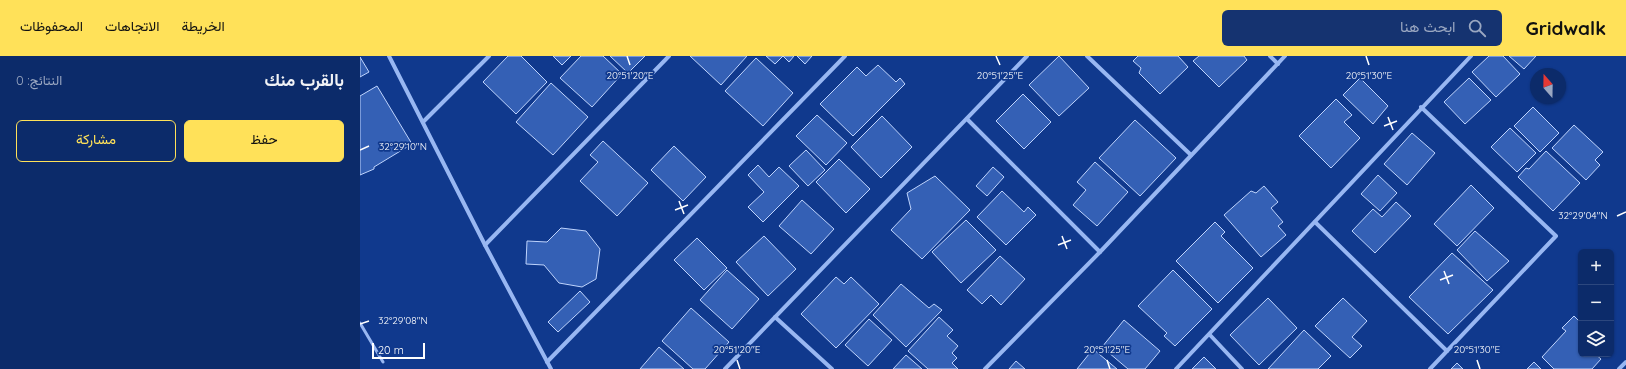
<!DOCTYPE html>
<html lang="ar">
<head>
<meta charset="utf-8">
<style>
  body { margin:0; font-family:Quicksand,Vazirmatn,sans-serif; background:#153370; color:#f1f3f6; direction:rtl }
  .controls { position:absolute; right:12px; bottom:12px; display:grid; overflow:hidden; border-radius:6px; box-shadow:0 1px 3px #0004 }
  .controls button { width:36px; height:36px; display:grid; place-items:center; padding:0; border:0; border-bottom:1px solid #2c477e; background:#0c2b6a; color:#f1f3f6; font:20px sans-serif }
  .compass { position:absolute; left:1170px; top:12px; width:36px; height:36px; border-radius:50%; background:#0c2b6a; box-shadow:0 1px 3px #0004; rotate:340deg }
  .scale { position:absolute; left:12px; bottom:10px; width:53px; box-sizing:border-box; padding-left:4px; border:2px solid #fff; border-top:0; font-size:11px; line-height:14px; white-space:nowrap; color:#fff; -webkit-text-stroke:3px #10398d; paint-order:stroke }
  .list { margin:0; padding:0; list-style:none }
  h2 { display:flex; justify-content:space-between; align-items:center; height:52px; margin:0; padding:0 16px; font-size:17px }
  h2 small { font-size:13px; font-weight:400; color:#9aa7c1 }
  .actions { display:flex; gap:8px; padding:12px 16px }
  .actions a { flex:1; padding:9px 0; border:1px solid #ffe159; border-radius:6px; text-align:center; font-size:14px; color:#ffe159 }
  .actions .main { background:#ffe159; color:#111 }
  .icon { flex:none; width:22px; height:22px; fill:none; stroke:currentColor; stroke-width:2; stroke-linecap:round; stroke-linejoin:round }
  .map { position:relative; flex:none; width:1266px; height:313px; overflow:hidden; direction:ltr }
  header { display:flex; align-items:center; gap:24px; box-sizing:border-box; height:56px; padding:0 20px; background:#ffe159; color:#111 }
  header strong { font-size:19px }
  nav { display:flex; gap:22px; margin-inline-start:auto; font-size:14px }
  .search { width:280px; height:36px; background:#153370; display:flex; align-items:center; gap:10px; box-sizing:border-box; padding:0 14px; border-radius:6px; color:#9aa7c1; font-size:15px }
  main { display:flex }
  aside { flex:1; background:#0c2b6a }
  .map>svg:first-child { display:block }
  .building { fill:#3460b5; stroke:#bfd4fd }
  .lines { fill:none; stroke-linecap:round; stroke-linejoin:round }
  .lane { stroke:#98b7f2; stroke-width:3 }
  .street { stroke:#98b7f2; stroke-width:4 }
  .ticks { fill:none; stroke:#fff; stroke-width:1.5 }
  .ticks-label { font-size:10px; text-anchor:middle; fill:#fff; stroke:#10398d; stroke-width:3.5; stroke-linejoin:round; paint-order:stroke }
</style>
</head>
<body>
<header>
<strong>Gridwalk</strong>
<div class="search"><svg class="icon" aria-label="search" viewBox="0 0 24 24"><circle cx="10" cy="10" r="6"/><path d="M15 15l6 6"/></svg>ابحث هنا</div>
<nav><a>الخريطة</a><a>الاتجاهات</a><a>المحفوظات</a></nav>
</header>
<main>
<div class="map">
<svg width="1266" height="313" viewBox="0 0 1266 313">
  <rect width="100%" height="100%" fill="#10398d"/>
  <!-- building -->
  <g class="building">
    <polygon points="148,0 161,0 187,26 156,58 123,26"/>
    <polygon points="193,0 211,0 202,9"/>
    <polygon points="221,0 243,0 262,18 232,51 200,22"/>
    <polygon points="250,0 285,0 268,17"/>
    <polygon points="330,0 387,0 361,29"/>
    <polygon points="406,0 434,0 429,6 423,0 415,8"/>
    <polygon points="437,0 452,0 445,8"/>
    <polygon points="699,0 729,32 699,60 669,29"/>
    <polygon points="778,0 818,0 828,11 800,38 779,17 781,12 773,5"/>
    <polygon points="839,0 884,0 887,4 859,31 833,5"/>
    <polygon points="1129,0 1143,0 1160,18 1136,41 1112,16"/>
    <polygon points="1149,0 1176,0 1164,13"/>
    <polygon points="0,1 9,16 0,21"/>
    <polygon points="396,2 433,37 403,70 365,35"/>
    <polygon points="518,9 536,26 540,22 545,28 493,80 460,48 497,11 506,20"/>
    <polygon points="1000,22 1028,50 1013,68 983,39"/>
    <polygon points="1109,22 1131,44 1105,68 1084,46"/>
    <polygon points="191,27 228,61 193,99 156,66"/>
    <polygon points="17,30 52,88 14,111 14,113 0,119 0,40"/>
    <polygon points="663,38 691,66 664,93 636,65"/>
    <polygon points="976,43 992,59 984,66 1000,82 971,112 939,80"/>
    <polygon points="1173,51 1199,77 1180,96 1154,70"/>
    <polygon points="457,59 487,87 466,109 436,80"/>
    <polygon points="522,60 552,91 521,122 491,91"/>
    <polygon points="775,64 816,102 780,140 739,102"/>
    <polygon points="1214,69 1243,96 1235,104 1240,109 1226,124 1192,92"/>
    <polygon points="1150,72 1176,97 1157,116 1131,91"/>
    <polygon points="1052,77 1075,97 1047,129 1024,108"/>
    <polygon points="243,85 288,127 257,160 220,125 238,106 230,99"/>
    <polygon points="314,90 346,121 323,145 291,114"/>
    <polygon points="446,94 465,114 448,130 429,110"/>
    <polygon points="1186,95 1220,127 1193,155 1158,121 1166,112 1169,113"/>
    <polygon points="479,103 510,133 486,157 456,126"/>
    <polygon points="735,106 768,136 737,170 713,149 726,134 717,126"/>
    <polygon points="398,109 409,121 419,111 439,130 403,166 388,151 404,136 388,119"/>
    <polygon points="633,111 644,121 627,140 616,130"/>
    <polygon points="1018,119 1037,137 1020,155 1001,138"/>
    <polygon points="575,120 610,154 562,203 531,174 551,153 547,137"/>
    <polygon points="1111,129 1134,152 1097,190 1074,168"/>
    <polygon points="904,130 918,146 911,152 923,166 918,170 926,179 901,201 864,159 891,135 896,137"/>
    <polygon points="642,135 664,156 668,151 676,159 646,189 617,161"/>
    <polygon points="442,144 474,173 451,198 419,170"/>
    <polygon points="1036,146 1051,160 1015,197 992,175 1013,153 1022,161"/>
    <polygon points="606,164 636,194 601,227 572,196"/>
    <polygon points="855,166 865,176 861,180 893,212 858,247 816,205"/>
    <polygon points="201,172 226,175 240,193 236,223 222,231 199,227 184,209 166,208 167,185 187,186"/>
    <polygon points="1115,175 1149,205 1127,225 1097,194"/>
    <polygon points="404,180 436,213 408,240 376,206"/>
    <polygon points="337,182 367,212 344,234 314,204"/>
    <polygon points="1092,197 1133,234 1088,278 1049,241"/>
    <polygon points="640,200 665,223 641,249 631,239 622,248 607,234"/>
    <polygon points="367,214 399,243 372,273 340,244"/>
    <polygon points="813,214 852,253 815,290 804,280 807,277 778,250"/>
    <polygon points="476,221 484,228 491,221 519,248 476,292 441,258"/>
    <polygon points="541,228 569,252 574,248 582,254 546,291 513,259"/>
    <polygon points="220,235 230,246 198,276 188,266"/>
    <polygon points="908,242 937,272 899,309 870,279"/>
    <polygon points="983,242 1007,265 992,281 1002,290 990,302 955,270"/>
    <polygon points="331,252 369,286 345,313 333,313 302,285"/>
    <polygon points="1214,260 1221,267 1221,298 1235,298 1241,303 1232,313 1194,313 1182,301 1206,275 1202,272"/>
    <polygon points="579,261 593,274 587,280 598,290 592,297 597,302 592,307 598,313 568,313 548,295"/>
    <polygon points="509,263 532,284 508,310 485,289"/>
    <polygon points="764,264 800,295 785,313 768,313 742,291"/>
    <polygon points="944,274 971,300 958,313 908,313"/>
    <polygon points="299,291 324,313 280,313"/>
    <polygon points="733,293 757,313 717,313"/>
    <polygon points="546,299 562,313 533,313"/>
    <polygon points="844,301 856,313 832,313"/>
    <polygon points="656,305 665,313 649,313"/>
    <polygon points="1174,306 1181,313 1167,313"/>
    <polygon points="1097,307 1103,313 1091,313"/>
  </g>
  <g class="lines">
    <!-- lane -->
    <polyline class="lane" points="0,267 23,306"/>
    <!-- street -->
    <g class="street">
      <polyline points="29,0 125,189 191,313"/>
      <polyline points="727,0 831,99"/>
      <polyline points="910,0 918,8"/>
      <polyline points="1061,51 1196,180 1070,313"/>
      <polyline points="607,63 740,196"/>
      <polyline points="63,66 129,0"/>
      <polyline points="955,166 1087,295"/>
      <polyline points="125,189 309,0"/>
      <polyline points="415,261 472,313"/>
      <polyline points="850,279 882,313"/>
      <polyline points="187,306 485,0"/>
      <polyline points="365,313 667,0"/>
      <polyline points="625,313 740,196 925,0"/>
      <polyline points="816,313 1111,0"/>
      <polyline points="1259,313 1266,306"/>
    </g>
  </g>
  <!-- ticks -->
  <path class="ticks" d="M 267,0 L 270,9M 636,0 L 640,9M 1006,0 L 1009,9M 1028,61 L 1033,74M 1024,70 L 1037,65M 0,94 L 9,90M 319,145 L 324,158M 315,154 L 328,149M 1257,160 L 1266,156M 702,180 L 707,193M 698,189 L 711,184M 1084,215 L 1089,228M 1080,224 L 1093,219M 0,268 L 9,265M 377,304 L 380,313M 747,304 L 750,313M 1117,304 L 1120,313"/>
  <g class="ticks-label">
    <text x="270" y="23">20°51'20"E</text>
    <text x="640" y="23">20°51'25"E</text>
    <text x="1009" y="23">20°51'30"E</text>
    <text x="43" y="94">32°29'10"N</text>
    <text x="1223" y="163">32°29'04"N</text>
    <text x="43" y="268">32°29'08"N</text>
    <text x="377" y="297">20°51'20"E</text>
    <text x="747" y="297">20°51'25"E</text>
    <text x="1117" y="297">20°51'30"E</text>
  </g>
</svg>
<div class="controls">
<button>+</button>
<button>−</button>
<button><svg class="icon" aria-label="layers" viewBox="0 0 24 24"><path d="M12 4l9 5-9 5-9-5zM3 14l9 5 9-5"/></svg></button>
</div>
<svg class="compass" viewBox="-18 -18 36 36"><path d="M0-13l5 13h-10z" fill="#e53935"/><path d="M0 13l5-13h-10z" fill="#9aa7c1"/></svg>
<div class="scale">20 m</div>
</div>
<aside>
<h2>بالقرب منك<small>النتائج: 0</small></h2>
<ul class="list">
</ul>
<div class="actions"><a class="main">حفظ</a><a>مشاركة</a></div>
</aside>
</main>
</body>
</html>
